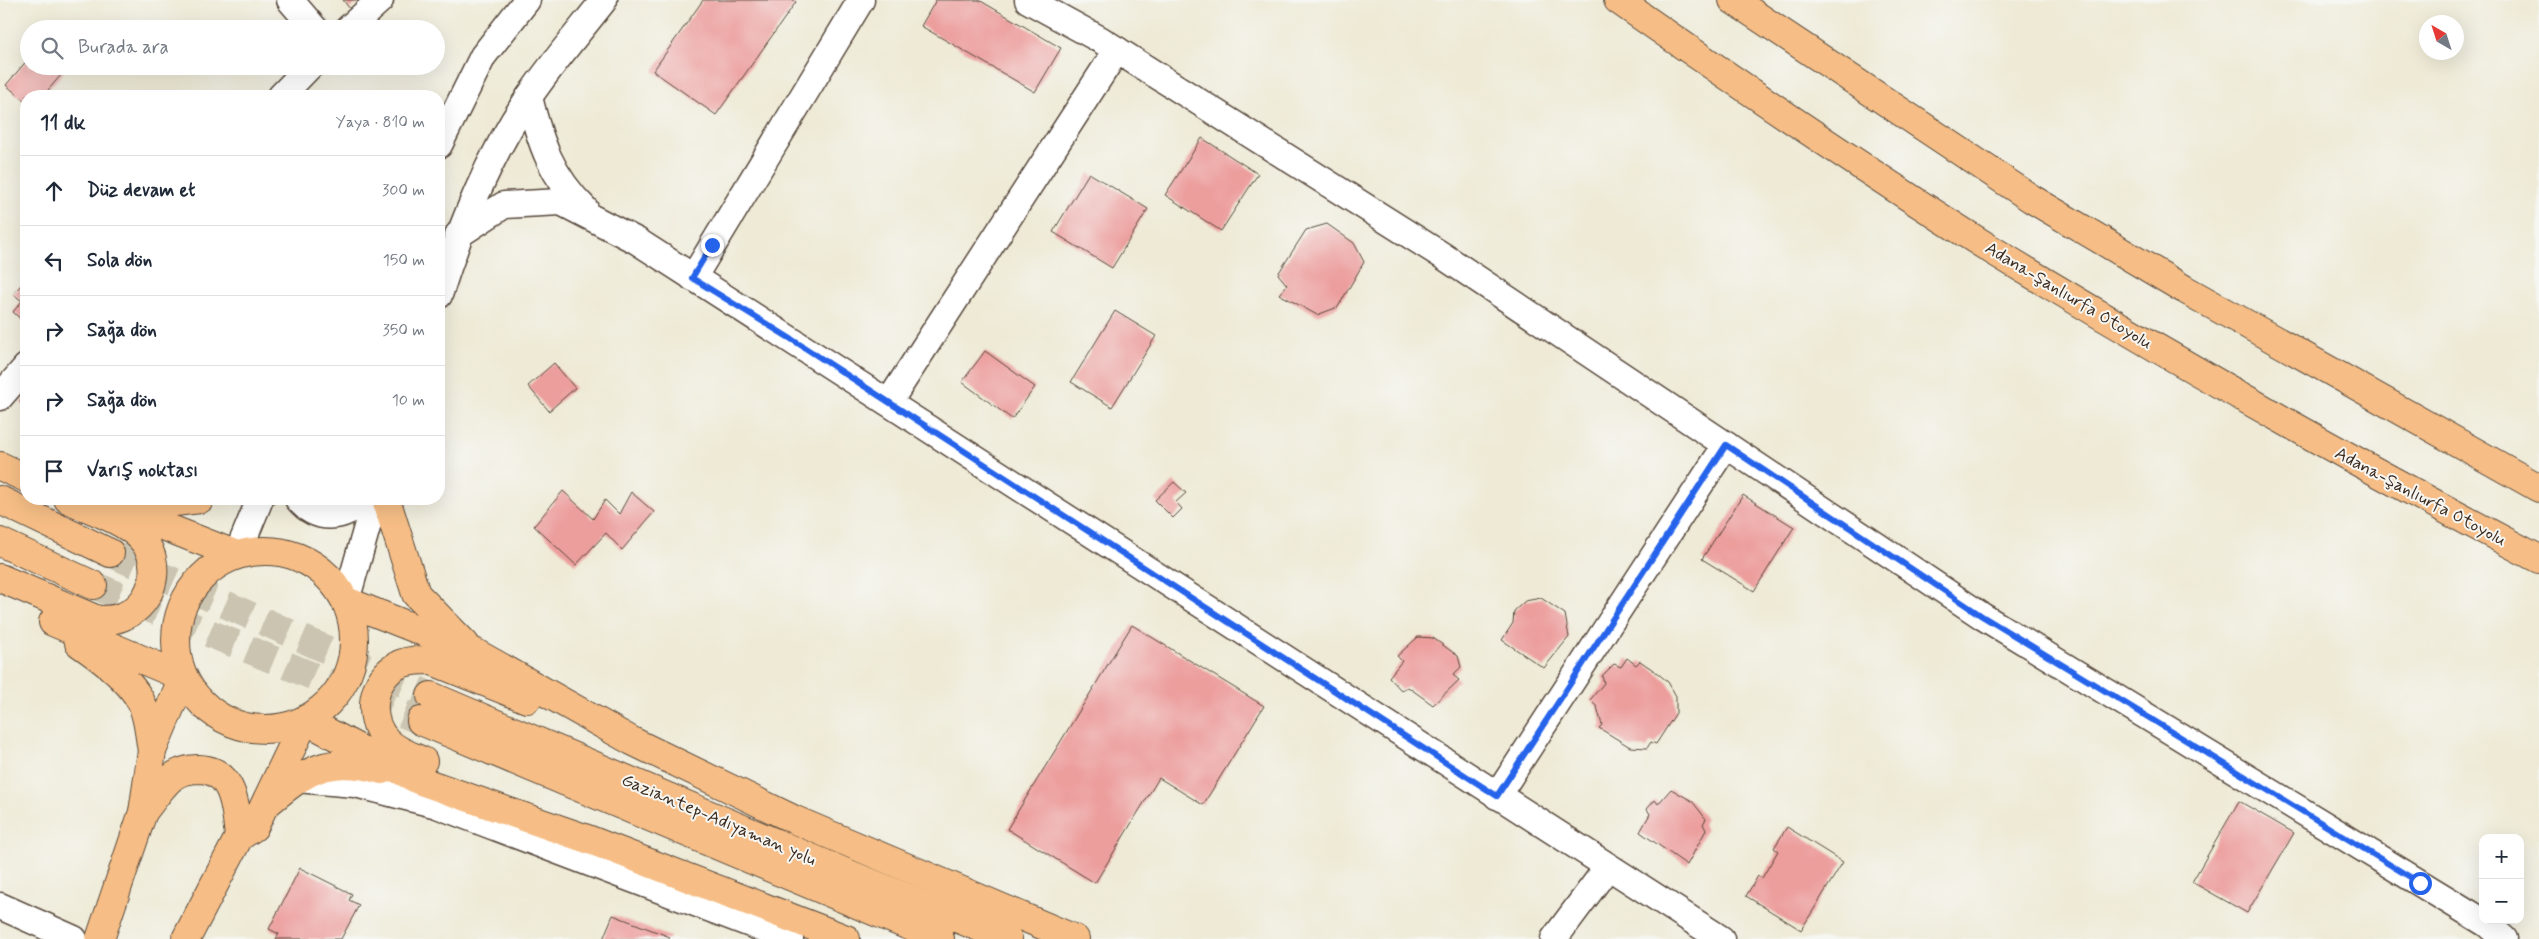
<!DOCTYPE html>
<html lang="tr">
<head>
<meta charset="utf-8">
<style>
  body { margin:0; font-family:Mynerve,sans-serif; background:#f6f6f7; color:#1f2937 }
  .controls { position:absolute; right:15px; bottom:15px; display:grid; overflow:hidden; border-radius:10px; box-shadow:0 5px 20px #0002 }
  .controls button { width:45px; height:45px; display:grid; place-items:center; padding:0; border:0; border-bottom:1px solid #e0e1e3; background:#fff; color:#1f2937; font:25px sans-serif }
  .compass { position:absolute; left:2419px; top:15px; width:45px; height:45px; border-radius:50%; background:#fff; box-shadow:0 5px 20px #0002; rotate:321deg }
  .stop { position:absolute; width:15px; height:15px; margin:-11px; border:4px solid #2563eb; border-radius:50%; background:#fff }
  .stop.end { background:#2563eb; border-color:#fff; box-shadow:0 1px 5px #0008 }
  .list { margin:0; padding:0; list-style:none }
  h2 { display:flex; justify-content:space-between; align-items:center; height:65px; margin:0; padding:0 20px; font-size:21px }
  h2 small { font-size:16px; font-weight:400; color:#747a83 }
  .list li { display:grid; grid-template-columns:32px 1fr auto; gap:15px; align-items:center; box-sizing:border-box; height:70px; padding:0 20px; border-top:1px solid #e0e1e3 }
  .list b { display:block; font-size:19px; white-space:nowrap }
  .list em { font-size:16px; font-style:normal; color:#747a83 }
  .icon { flex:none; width:28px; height:28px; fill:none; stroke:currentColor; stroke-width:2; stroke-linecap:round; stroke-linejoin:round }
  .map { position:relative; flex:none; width:2539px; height:939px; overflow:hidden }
  .search { position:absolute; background:#fff; box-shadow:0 5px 20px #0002; left:20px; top:20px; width:425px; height:55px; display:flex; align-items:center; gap:12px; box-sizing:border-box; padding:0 18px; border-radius:28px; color:#747a83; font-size:19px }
  .panel { position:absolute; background:#fff; box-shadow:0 5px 20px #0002; left:20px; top:90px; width:425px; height:415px; border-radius:20px }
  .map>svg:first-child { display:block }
  .building { fill:#ec9e9d }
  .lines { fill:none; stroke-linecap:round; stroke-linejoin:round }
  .highway-tunnel { stroke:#cac4b1; stroke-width:28; stroke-dasharray:28 14; stroke-linecap:butt }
  .minor-casing { stroke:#56473a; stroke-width:29 }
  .major-casing { stroke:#56473a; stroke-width:30 }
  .highway-casing { stroke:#56473a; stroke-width:30 }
  .minor { stroke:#fff; stroke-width:26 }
  .major { stroke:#f6be86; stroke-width:28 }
  .highway { stroke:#f6be86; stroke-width:28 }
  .route { stroke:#2563eb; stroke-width:6 }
  .labels { text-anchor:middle; stroke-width:4; stroke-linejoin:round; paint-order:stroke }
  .street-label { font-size:18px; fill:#3b2a1e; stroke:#f6f6f2 }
</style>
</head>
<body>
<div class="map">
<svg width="2539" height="939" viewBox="0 0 2539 939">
  <rect width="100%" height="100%" fill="#f6f6f2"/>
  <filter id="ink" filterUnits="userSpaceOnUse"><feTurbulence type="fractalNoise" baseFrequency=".02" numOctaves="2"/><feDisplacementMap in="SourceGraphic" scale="10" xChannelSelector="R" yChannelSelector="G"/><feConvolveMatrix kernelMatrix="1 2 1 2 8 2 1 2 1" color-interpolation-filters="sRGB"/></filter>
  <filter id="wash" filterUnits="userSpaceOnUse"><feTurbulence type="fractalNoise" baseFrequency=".0096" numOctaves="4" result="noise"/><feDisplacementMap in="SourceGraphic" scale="20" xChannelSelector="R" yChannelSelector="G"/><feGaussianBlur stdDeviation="1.12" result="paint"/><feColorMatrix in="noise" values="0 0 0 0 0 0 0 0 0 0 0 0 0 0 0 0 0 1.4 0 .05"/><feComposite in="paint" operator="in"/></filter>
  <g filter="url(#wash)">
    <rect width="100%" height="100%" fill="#eeead6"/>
    <g id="blocks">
      <!-- building -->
      <g class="building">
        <polygon points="343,0 361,0 350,9"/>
        <polygon points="703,0 793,0 796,2 716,115 653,71"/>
        <polygon points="936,0 979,0 1061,48 1035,92 921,26"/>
        <polygon points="29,58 29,66 65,66 67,68 43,96 26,96 26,102 6,85"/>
        <polygon points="1202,138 1258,174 1221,231 1165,195"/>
        <polygon points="1089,173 1148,209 1112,268 1053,232"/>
        <polygon points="1327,224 1354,243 1364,262 1338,307 1317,315 1279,294 1287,285 1278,274 1306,230"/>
        <polygon points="22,284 26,288 26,324 13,312 22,301 13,294"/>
        <polygon points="1115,311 1156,336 1112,407 1071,382"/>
        <polygon points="985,351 1035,387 1012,419 962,382"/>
        <polygon points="554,363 575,388 549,411 528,386"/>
        <polygon points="26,397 26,408 20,402"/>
        <polygon points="1174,482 1186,493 1176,502 1182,509 1173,518 1155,500"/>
        <polygon points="563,491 593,519 605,500 619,514 631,492 654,512 622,550 606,533 576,565 534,526"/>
        <polygon points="1743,495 1794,527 1754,591 1702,559"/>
        <polygon points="1541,598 1565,614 1569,637 1544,668 1502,640 1513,623 1514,611 1525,601"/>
        <polygon points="1132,625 1264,706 1203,805 1159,778 1095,883 1007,829"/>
        <polygon points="1418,637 1433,638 1458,656 1461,667 1453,675 1459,680 1433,705 1408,687 1401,690 1389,677 1402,661 1397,656"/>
        <polygon points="1627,658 1636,665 1640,661 1656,672 1668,682 1676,696 1676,713 1656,744 1651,742 1647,748 1630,747 1599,728 1602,725 1597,707 1590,700 1604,683 1602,676 1614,664 1621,667"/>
        <polygon points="1671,789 1692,801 1706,819 1703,824 1706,830 1687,865 1640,832 1650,814 1647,809 1655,800 1658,804"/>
        <polygon points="2239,801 2294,833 2247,913 2192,882"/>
        <polygon points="1787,827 1843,862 1801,930 1746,896 1758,876 1762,878 1778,851 1774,848"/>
        <polygon points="300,868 352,894 349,900 359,905 341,939 276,939 279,934 269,929"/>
        <polygon points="613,915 670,937 669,939 603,939"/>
      </g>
    </g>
  </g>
  <g filter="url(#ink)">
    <use href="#blocks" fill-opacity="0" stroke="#56473a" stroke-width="1"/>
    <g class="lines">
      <!-- highway-tunnel -->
      <g class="highway-tunnel">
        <polyline points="110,553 431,696"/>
        <polyline points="93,585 421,721"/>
      </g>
      <!-- minor casing -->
      <g class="minor-casing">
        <g id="minor">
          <polyline points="290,0 315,29"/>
          <polyline points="1028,0 1101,40 1443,256 1982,616 2487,924 2504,939"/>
          <polyline points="348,29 380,0"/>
          <polyline points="281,96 310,66"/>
          <path d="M 529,97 C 540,142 551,176 585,209"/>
          <polyline points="439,145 483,56 527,0"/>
          <polyline points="458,235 504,205 561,202 637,241 1721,939"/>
          <polyline points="693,278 861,0"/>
          <path d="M 439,295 C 461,226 488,157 529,97 C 552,63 579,32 604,0"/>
          <polyline points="0,397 26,367"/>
          <polyline points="889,402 1117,50"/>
          <path d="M 298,499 C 317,522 344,520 363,499"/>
          <polyline points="237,555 260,499"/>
          <polyline points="346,601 375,499"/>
          <polyline points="297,779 355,784 437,805 790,939"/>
          <polyline points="1497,796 1726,445"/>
          <polyline points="0,906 74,939"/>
          <polyline points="1554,939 1607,868"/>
        </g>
      </g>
      <!-- major casing -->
      <g class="major-casing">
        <g id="major">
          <circle cx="265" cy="640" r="89"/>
          <path d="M 143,812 C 152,801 160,788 170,779 C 178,772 188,769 199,769 C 235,770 236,810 239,837"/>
          <polyline points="100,939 143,812 152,751 183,677"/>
          <polyline points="186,939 239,837 254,827 305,720"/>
        </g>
      </g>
      <!-- highway casing -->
      <g class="highway-casing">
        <g id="highway">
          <path d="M 1618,0 C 1741,86 1865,171 1992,250 C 2171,359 2354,462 2539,559"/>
          <polyline points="1733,0 2032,199 2184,289 2539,488"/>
          <polyline points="0,466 26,478"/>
          <polyline points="138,499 158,504 200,499"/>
          <polyline points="386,499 416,594 465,644"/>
          <polyline points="0,500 110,553"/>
          <polyline points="117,508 237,555"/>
          <polyline points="0,542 93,585"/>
          <path d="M 0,578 L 98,620 C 107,620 116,620 124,616 C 155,603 164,560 139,536 C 121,519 91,510 68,499"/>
          <polyline points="346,601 474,652 632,741 795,820 1075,939"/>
          <polyline points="53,622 183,677"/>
          <path d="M 79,643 C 98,656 127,678 139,698 C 148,714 149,734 152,751"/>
          <polyline points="431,696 844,872 1008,939"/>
          <polyline points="305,720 418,780 590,840 846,939"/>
          <polyline points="421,721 940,939"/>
          <path d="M 423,761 C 411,756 396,751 386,740 C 366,717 371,678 400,664 C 410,660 420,660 430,660 L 527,699"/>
          <path d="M 265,805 C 306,771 327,754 382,770"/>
        </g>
      </g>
      <!-- minor -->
      <use href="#minor" class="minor"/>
      <!-- major -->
      <use href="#major" class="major"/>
      <!-- highway -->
      <use href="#highway" class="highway"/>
    </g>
  </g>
  <g class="lines" filter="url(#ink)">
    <!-- route -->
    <polyline class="route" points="712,245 692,278 796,342 1497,796 1726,445 1982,616 2420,883"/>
  </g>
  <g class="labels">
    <!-- street labels -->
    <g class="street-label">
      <text transform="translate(2069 295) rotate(31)" y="6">Adana-Şanlıurfa Otoyolu</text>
      <text transform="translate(2421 496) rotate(28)" y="6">Adana-Şanlıurfa Otoyolu</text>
      <text transform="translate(719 819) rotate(23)" y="6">Gaziantep-Adıyaman yolu</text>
    </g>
  </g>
</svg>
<div class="controls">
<button>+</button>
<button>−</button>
</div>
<svg class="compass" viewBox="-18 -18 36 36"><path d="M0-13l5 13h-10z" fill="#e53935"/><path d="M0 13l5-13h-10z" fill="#747a83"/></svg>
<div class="stop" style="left:2420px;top:883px"></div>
<div class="stop end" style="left:712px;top:245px"></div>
<div class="search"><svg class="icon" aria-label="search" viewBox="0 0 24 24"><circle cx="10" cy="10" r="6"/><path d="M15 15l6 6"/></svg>Burada ara</div>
<section class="panel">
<h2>11 dk<small>Yaya · 810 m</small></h2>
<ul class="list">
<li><svg class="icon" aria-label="ahead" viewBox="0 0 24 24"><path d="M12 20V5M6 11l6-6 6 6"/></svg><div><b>Düz devam et</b></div><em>300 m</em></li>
<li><svg class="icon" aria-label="left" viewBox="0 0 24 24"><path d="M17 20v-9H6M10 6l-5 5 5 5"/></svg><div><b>Sola dön</b></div><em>150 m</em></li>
<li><svg class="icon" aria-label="right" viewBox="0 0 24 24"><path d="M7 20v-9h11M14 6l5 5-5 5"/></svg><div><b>Sağa dön</b></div><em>350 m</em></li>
<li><svg class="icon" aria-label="right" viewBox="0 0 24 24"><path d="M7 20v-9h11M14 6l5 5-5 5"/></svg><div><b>Sağa dön</b></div><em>10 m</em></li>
<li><svg class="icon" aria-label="arrive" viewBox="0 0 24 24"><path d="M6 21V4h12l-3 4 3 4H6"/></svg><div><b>Varış noktası</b></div></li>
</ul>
</section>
</div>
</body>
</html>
